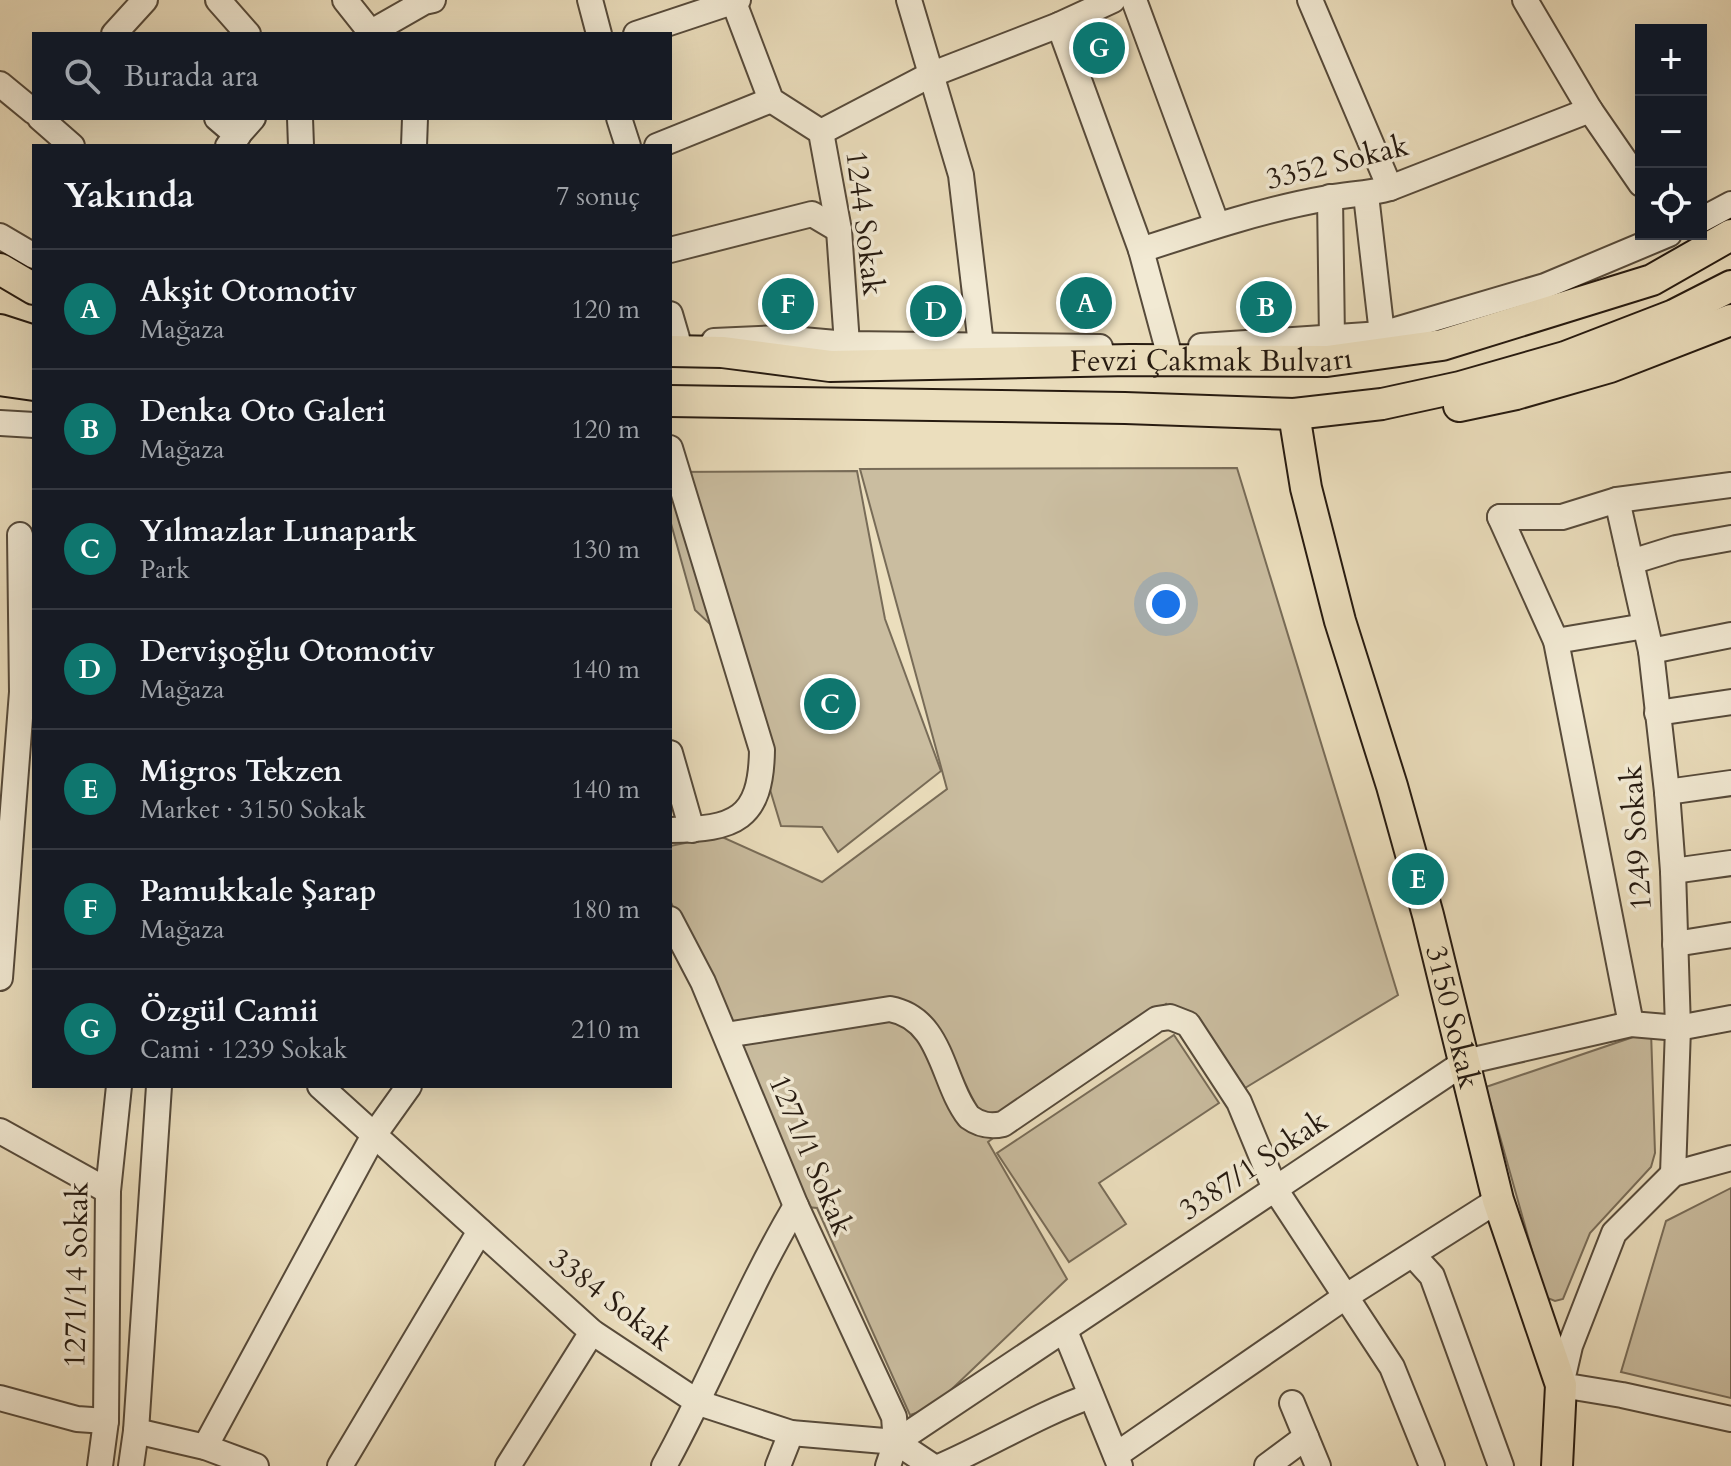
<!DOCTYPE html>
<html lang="tr">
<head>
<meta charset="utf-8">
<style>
  body { margin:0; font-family:Cardo,serif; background:#242831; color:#f1f3f6 }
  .controls { position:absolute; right:24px; top:24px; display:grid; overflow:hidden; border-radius:0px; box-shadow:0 8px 32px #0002 }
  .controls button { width:72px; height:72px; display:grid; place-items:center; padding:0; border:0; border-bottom:2px solid #363941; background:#171b24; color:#f1f3f6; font:40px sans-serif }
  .you { position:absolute; left:1166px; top:604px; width:28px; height:28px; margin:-20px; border:6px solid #fff; border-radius:50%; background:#1a73e8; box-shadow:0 0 0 12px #1a73e833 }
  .badge { display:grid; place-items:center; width:52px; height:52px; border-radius:50%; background:#0f766e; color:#fff; font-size:26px; font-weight:700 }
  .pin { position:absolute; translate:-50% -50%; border:4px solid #fff; box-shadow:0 2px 8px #0006 }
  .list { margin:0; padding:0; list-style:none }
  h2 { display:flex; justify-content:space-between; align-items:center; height:104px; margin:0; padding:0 32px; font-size:34px }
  h2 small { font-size:26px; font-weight:400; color:#9ea1a6 }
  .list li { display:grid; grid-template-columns:52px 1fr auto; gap:24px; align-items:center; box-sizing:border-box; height:120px; padding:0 32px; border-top:2px solid #363941 }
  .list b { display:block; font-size:30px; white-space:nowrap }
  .list p { margin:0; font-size:26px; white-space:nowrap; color:#9ea1a6 }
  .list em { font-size:26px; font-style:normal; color:#9ea1a6 }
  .icon { flex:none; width:44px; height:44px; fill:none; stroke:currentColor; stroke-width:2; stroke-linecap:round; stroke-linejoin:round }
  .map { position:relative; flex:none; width:1731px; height:1466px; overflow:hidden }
  .search { position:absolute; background:#171b24; box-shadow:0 8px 32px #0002; left:32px; top:32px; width:640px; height:88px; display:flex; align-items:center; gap:20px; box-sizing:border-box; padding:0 28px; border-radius:0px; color:#9ea1a6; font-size:30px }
  .panel { position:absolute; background:#171b24; box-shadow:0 8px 32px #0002; left:32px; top:144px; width:640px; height:944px; border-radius:0px }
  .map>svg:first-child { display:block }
  .green { fill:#cabda0; stroke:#786c58; stroke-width:2 }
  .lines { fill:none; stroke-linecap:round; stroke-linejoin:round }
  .minor-casing { stroke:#574b3b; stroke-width:28 }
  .major-casing { stroke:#261a10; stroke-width:34 }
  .minor { stroke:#f2ead4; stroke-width:24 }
  .major { stroke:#ebdebd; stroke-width:30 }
  .labels { text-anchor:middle; stroke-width:7; stroke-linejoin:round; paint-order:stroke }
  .street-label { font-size:30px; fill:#261a10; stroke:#f2ead4 }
</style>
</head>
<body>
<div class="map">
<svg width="1731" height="1466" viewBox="0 0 1731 1466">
  <rect width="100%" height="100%" fill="#ebdebd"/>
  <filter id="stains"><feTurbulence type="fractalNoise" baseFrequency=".0025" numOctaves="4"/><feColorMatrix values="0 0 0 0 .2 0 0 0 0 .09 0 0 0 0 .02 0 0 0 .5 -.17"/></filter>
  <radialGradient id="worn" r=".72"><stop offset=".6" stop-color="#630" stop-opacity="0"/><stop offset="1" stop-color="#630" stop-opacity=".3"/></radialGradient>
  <!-- green -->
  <g class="green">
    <polygon points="1237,468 1398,995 1227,1099 1166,1004 988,1142 1067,1279 932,1408 910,1415 817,1208 796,1206 670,900 670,846 720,836 822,882 947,789 860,469"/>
    <polygon points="857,471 885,619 941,771 838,852 822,827 781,826 724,637 695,610 670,520 670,472"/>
    <polygon points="1651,1031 1655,1153 1651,1167 1590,1233 1563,1299 1555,1301 1545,1297 1486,1087"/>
    <polygon points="1174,1035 1219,1103 1099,1183 1126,1224 1069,1262 997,1153"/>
    <polygon points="1731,1188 1731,1398 1621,1372 1666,1221"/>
  </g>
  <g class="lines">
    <!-- minor casing -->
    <g class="minor-casing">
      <g id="minor">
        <polyline points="218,0 248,34"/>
        <polyline points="345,0 372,34"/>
        <polyline points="590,0 599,34"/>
        <polyline points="733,0 771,100 821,132 839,230 847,344"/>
        <polyline points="909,0 961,175 981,345"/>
        <polyline points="1134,0 1217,225"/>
        <polyline points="1310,0 1390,188"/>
        <polyline points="1525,0 1590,110 1641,184"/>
        <polyline points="1059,25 1141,250 1167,346"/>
        <polyline points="114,34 145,0"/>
        <polyline points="368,34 424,2 433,0"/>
        <polyline points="636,34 738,0"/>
        <polyline points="0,84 34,112"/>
        <polyline points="40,118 72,146"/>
        <polyline points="217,118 238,136"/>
        <polyline points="300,118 301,146"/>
        <polyline points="619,118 628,146"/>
        <polyline points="821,132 930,75 1059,25 1113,0"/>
        <polyline points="228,146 253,118"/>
        <polyline points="414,146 415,118"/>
        <polyline points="657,146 771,100"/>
        <polyline points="1366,195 1382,334"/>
        <polyline points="1330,197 1332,339"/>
        <polyline points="1701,220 1731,204"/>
        <polyline points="0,236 34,256"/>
        <polyline points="670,250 812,214 839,230"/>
        <path d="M 1141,250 C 1202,230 1265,209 1328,198 C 1349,194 1369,194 1390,188 L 1590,110"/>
        <polyline points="670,314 677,338"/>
        <polyline points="714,341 780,338 847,344 1100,347"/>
        <polyline points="1201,346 1382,334 1545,286 1669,234"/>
        <polyline points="0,423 34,425"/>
        <path d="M 670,448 L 762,750 C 761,820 735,829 670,830"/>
        <polyline points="1617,500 1651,651 1667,792 1673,871 1678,1028 1673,1174"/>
        <polyline points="1500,517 1556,641 1631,1024"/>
        <polyline points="1500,517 1562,517 1617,500 1731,485"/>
        <polyline points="1631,562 1676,548 1731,538"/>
        <polyline points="1556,641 1645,626"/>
        <polyline points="1651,651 1731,635"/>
        <polyline points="1657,713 1731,702"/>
        <polyline points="670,753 692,830"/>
        <polyline points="1667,792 1731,783"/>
        <polyline points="1673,871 1731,863"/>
        <polyline points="1675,944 1731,935"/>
        <polyline points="0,978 22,692 20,535"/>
        <path d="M 726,1035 L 890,1009 C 943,1019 941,1081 969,1117 C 980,1125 990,1127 1003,1124 L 1157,1019 L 1170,1017 L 1188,1024 L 1239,1102 L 1275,1189 L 1392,1367 L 1432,1466"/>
        <polyline points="320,1086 592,1332 699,1403 791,1433 896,1442 894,1417 796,1206 703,982 670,919"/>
        <polyline points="0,1131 108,1191"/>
        <polyline points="1731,1158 1673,1174 1614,1233 1570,1346 1561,1385 1622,1395 1731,1419"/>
        <polyline points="1413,1255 1432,1276 1501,1466"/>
        <polyline points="1065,1331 1120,1466"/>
        <polyline points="0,1398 77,1419 106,1421"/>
        <polyline points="1292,1403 1318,1466"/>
        <polyline points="136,1431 205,1447 256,1466"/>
        <polyline points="896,1442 1465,1062 1631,1024 1678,1028 1731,1018"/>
        <polyline points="896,1442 932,1466"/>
        <polyline points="205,1447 374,1135 409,1086"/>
        <polyline points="1116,1455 1345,1297 1498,1200"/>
        <polyline points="100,1466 106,1421 108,1191 119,1086"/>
        <polyline points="131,1466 136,1431 159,1086"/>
        <polyline points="340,1466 480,1231"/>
        <polyline points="508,1466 592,1332"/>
        <path d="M 664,1466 C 711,1381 746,1290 796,1206"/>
        <polyline points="778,1466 791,1433"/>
        <polyline points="888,1466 896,1442"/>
        <path d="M 941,1466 C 992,1444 1039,1414 1091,1396"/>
        <polyline points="1267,1466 1306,1437"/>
      </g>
    </g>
    <!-- major casing -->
    <g class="major-casing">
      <g id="major">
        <polyline points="0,269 34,289"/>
        <polyline points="0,330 34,341"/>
        <path id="s1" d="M 670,351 L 722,352 L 830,366 L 1130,360 L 1327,361 L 1442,345 L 1652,280 L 1731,235"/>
        <polyline points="0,352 34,369"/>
        <polyline points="0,380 34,385"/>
        <polyline points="670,401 1125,408 1294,414 1382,404 1460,387 1565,357 1674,315 1731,286"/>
        <polyline points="1459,406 1516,394 1610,367 1731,320"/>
        <path id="s2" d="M 1294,414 L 1306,488 L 1340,621 L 1392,786 L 1428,915 L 1498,1200 L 1561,1385 L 1557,1466"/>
      </g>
    </g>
    <!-- minor -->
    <use href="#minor" class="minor"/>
    <!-- major -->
    <use href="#major" class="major"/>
  </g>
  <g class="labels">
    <!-- street labels -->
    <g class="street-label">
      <text transform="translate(1337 162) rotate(-14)" y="10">3352 Sokak</text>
      <text transform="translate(865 223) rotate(83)" y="10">1244 Sokak</text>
      <text dy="10" stroke="none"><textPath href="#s1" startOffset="542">Fevzi Çakmak Bulvarı</textPath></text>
      <text transform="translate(1636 838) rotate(-94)" y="10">1249 Sokak</text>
      <text dy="10" stroke="none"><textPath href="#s2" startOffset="624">3150 Sokak</textPath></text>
      <text transform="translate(811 1155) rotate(67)" y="10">1271/1 Sokak</text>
      <text transform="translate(1253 1165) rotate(-34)" y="10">3387/1 Sokak</text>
      <text transform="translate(76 1275) rotate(-89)" y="10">1271/14 Sokak</text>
      <text transform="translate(611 1299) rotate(38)" y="10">3384 Sokak</text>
    </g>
  </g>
  <rect width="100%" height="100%" filter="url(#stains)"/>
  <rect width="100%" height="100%" fill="url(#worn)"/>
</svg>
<div class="controls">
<button>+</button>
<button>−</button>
<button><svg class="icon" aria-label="locate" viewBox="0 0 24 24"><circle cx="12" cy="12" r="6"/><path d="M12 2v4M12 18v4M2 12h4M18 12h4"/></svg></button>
</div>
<div class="you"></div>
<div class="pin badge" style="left:1086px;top:303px">A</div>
<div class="pin badge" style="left:1266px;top:307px">B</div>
<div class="pin badge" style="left:830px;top:704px">C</div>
<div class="pin badge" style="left:936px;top:311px">D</div>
<div class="pin badge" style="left:1418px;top:879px">E</div>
<div class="pin badge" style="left:788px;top:304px">F</div>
<div class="pin badge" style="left:1099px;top:48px">G</div>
<div class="search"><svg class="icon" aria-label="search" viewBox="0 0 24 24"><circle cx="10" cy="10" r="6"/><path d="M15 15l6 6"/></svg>Burada ara</div>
<section class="panel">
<h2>Yakında<small>7 sonuç</small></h2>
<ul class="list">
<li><span class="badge">A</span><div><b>Akşit Otomotiv</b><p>Mağaza</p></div><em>120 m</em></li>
<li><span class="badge">B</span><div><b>Denka Oto Galeri</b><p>Mağaza</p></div><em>120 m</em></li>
<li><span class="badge">C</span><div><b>Yılmazlar Lunapark</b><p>Park</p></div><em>130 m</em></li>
<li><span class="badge">D</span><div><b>Dervişoğlu Otomotiv</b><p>Mağaza</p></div><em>140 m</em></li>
<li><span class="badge">E</span><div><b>Migros Tekzen</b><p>Market · 3150 Sokak</p></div><em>140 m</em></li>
<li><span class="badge">F</span><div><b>Pamukkale Şarap</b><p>Mağaza</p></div><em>180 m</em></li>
<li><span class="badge">G</span><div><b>Özgül Camii</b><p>Cami · 1239 Sokak</p></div><em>210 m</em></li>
</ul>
</section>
</div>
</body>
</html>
